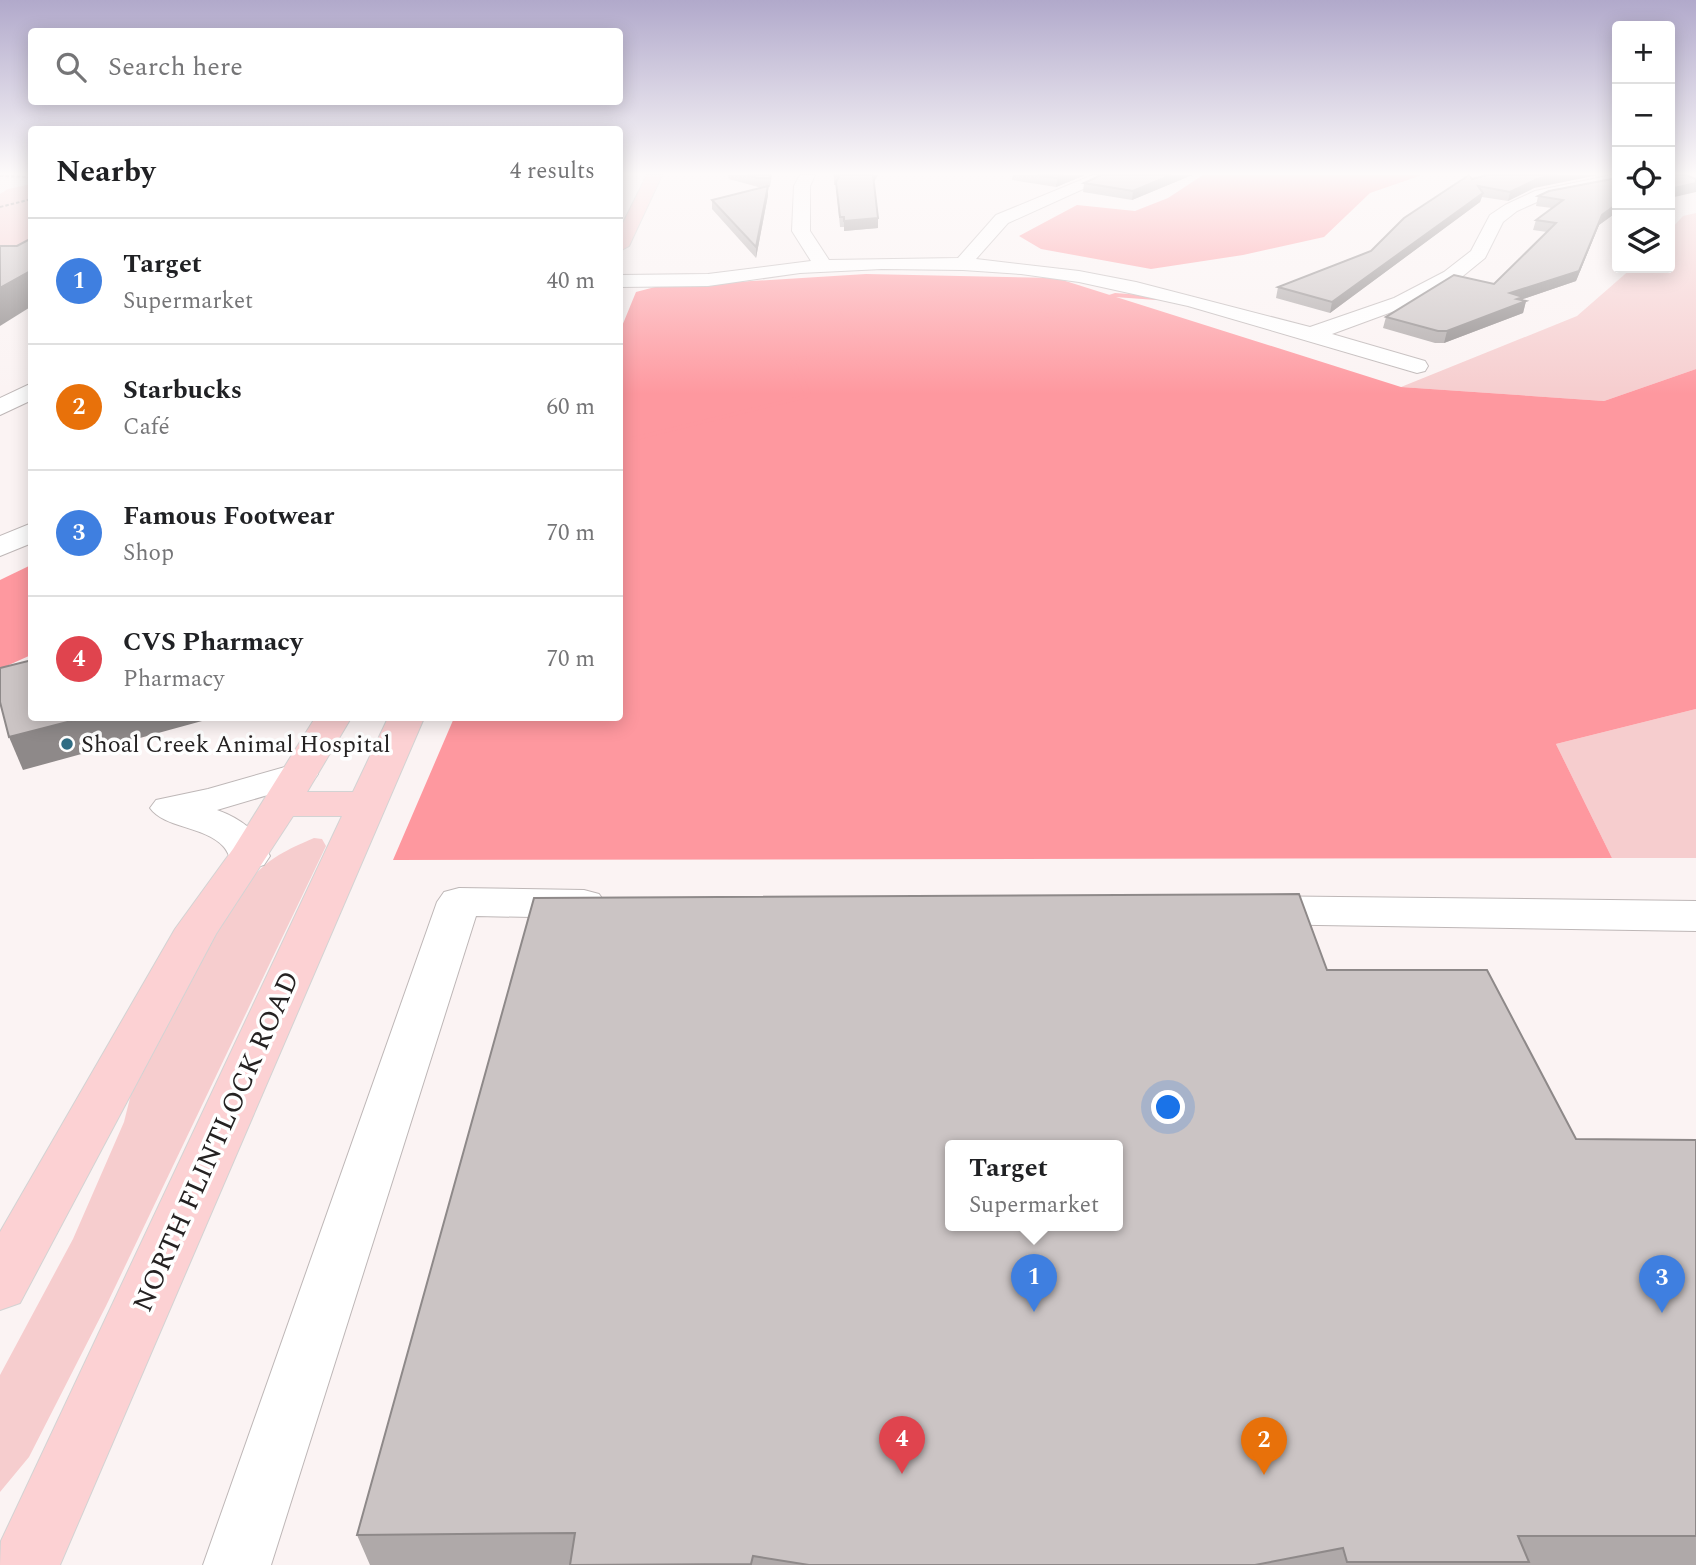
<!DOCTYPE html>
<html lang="en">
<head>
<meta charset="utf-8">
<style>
  body { margin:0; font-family:Spectral,serif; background:#f2f2f2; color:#202124 }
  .controls { position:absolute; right:21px; top:21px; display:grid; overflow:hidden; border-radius:7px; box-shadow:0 4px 18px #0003 }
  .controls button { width:63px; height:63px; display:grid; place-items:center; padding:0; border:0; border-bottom:2px solid #e0e0e0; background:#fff; color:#202124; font:35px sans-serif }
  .you { position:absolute; left:1169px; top:1108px; width:24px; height:24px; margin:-18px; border:5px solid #fff; border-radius:50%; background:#1a73e8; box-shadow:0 0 0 10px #1a73e833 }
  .badge { display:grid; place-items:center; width:46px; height:46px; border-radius:50%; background:#306d84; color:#fff; font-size:23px; font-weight:700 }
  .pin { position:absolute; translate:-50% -58px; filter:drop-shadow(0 2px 4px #0008) }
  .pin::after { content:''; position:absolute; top:37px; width:24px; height:21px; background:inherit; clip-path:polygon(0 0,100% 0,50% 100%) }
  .popup { position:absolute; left:945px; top:1140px; width:178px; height:91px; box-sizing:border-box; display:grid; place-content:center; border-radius:7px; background:#fff; filter:drop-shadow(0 2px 5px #0005); font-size:23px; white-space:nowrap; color:#757577 }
  .popup b { font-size:26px; color:#202124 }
  .popup::after { content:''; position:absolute; left:50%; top:100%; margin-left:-14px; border:14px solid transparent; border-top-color:#fff }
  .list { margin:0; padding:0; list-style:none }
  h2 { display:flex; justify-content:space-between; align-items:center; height:91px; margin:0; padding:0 28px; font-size:30px }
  h2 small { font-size:23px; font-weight:400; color:#757577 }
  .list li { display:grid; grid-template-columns:46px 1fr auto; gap:21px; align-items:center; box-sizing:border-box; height:126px; padding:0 28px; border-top:2px solid #e0e0e0 }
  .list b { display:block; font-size:26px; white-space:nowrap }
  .list p { margin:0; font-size:23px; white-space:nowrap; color:#757577 }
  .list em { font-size:23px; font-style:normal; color:#757577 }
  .icon { flex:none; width:38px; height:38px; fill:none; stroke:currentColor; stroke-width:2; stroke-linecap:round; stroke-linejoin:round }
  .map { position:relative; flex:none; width:1696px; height:1565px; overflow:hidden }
  .search { position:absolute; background:#fff; box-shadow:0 4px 18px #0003; left:28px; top:28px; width:595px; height:77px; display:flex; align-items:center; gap:18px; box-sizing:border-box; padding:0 24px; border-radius:7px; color:#757577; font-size:26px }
  .panel { position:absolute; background:#fff; box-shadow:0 4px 18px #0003; left:28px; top:126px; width:595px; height:595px; border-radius:7px }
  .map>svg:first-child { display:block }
  .green { fill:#f6cdce }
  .forest { fill:#fe989f }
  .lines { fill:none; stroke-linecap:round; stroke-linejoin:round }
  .stream { fill:#fe989f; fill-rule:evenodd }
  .minor-casing { stroke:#beb7b7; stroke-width:2 }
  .major-casing { stroke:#d3d3d3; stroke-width:2 }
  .path { stroke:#948e8e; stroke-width:2; stroke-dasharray:3.5 2; stroke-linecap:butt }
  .minor { fill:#fff; fill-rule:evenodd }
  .major { fill:#fcd1d3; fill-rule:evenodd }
  .wall { fill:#afa9a9 }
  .shaded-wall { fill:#8e8989 }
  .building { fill:#cbc4c4; stroke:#8e8989; stroke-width:2; fill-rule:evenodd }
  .poi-dot { fill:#306d84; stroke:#fff; stroke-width:2.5 }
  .labels { text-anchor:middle; stroke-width:7; stroke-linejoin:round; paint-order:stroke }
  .poi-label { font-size:24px; fill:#252222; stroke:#fff; text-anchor:start }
  .near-street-label { font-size:28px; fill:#252222; stroke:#fff }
</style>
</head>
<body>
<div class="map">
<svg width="1696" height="1565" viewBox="0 0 1696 1565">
  <rect width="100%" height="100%" fill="#fbf3f3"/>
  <!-- green -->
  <g class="green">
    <polygon points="31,184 31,254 0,254 0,194 8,189"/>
    <polygon points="1696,213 1696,369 1604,401 1401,387 1577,316 1632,268 1670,268 1670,230 1683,216"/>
    <polygon points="1696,709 1696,858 1612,858 1556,744"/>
    <path d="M 314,838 L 322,839 L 326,846 L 106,1306 L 29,1457 L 0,1492 L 0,1375 L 73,1239 L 124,1122 L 136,1074 L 239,895 C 262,862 277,854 314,838 Z"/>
  </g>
  <!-- forest -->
  <g class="forest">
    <polygon points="1203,175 1422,175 1370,193 1324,237 1243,255 1151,269 1041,249 1019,236 1077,205 1135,211 1168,198"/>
    <polygon points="866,274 1056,278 1401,387 1604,401 1696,369 1696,709 1556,744 1612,858 393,860 454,718 620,718 620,331 636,292 655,287"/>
    <polygon points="31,565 31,655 0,669 0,580"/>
  </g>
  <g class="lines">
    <!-- stream -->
    <g class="stream">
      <polygon points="1115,293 1156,296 1159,298 1156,300 1115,297 1051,318 943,300 840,312 871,348 795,361 812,396 811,397 620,444 620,440 805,395 788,360 789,359 864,347 834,312 834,310 943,296 1051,314"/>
      <polygon points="32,619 32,625 0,633 0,627"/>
    </g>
    <!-- minor casing -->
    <g class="minor-casing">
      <g id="minor">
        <polygon points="800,175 815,175 810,186 810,231 829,260 958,258 996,215 1093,175 1114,175 1008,223 976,259 1079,271 1136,282 1310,327 1394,298 1444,272 1471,251 1490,215 1505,205 1535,191 1612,175 1617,175 1617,184 1546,198 1517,211 1503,222 1485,258 1458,280 1408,306 1332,334 1425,361 1428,366 1425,371 1417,373 1188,306 1079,282 1021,274 963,270 882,269 800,273 708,286 620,287 620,275 708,274 811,261 792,231 794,186"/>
        <polygon points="32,383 32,400 0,415 0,398"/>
        <polygon points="32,523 32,543 0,556 0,536"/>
        <path d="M 299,763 L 312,766 L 318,774 L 312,782 L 217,810 C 242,819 258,832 270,856 L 264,865 L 249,869 L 234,865 C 230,859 228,851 223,846 C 204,826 164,828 150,808 L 156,800 L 208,789 Z"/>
        <polygon points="459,888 584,890 599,894 606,904 599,914 584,918 476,916 271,1565 203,1565 437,902 444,892"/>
        <polygon points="1254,896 1696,901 1696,931 1254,924 1239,920 1232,910 1239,900"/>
      </g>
    </g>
    <!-- major casing -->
    <g class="major-casing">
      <g id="major">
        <polygon points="647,175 662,175 629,246 620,251 620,229"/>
        <polygon points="315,718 351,718 307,792 353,792 388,718 424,718 60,1565 0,1565 1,1541 342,816 293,816 216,934 20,1303 0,1310 0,1232 175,929 233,849"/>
      </g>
    </g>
    <!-- path -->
    <g class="path">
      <polyline points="0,176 32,177"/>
      <polyline points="0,207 32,199"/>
    </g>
    <!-- minor -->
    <use href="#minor" class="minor"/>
    <!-- major -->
    <use href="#major" class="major"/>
  </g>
  <!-- wall -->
  <g class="wall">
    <polygon points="728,175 772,175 770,187 768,187 768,195 756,258 712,209 712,200 763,187 758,187 729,179"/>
    <polygon points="1013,175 1085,175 1056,187 1012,180"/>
    <polygon points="1192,175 1132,200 1083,192 1084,183"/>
    <polygon points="834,176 873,183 878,228 844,231 844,227 840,227 836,185 834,185"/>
    <polygon points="1617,178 1617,212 1599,225 1576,281 1523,299 1522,300 1526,301 1523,313 1444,343 1435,343 1383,328 1386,317 1494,284 1547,232 1533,230 1536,220 1552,208 1536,206 1538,196"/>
    <polygon points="1472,179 1534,188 1508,201 1482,197 1480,202 1330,313 1276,298 1278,287 1371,251"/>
    <polygon points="1327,970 1576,1139 1696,1140 1696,1565 370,1565 357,1535"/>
  </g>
  <!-- shaded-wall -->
  <g class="shaded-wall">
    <polygon points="873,175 878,175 872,185"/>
    <polygon points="1064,175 1085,175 1056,187 1057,178"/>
    <polygon points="1171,175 1192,175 1132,200 1133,191"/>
    <polygon points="1557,175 1598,175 1534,188 1508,201 1510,192 1537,179"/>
    <polygon points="1696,183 1696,192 1670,198 1670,189"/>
    <polygon points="768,186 768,195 756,258 756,247"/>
    <polygon points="1483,193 1480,202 1330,313 1332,302"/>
    <polygon points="1617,204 1617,212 1599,225 1576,281 1523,299 1521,303 1526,301 1523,313 1444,343 1447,331 1510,293 1602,215"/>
    <polygon points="878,218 878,228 844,231 844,221"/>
    <polygon points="32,270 32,306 0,326 0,288"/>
    <polygon points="83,718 213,718 23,770 9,737"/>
  </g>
  <!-- building -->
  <g class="building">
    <polygon points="748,175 770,175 770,178 757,178"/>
    <polygon points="834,175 873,175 878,218 844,221 844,217 840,217 836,182 839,177"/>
    <polygon points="1038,175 1064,175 1057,178"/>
    <polygon points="1101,175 1171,175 1133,191 1084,183"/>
    <polygon points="1469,175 1472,179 1487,175 1557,175 1537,179 1510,192 1478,186 1483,193 1332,302 1278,287 1371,251 1404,218"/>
    <polygon points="1670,175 1686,175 1696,179 1696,183 1670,189"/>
    <polygon points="1617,178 1617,204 1602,215 1579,271 1510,293 1523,297 1517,299 1526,301 1447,331 1438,331 1386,317 1454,275 1494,284 1556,223 1536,220 1563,200 1538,196 1549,191"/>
    <polygon points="768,186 756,247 712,200"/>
    <polygon points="28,240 32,240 32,270 0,288 0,246 17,246"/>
    <polygon points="32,660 32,718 83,718 9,737 0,702 0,668"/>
    <path d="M 1299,894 L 1327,970 L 1487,970 L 1576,1139 L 1696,1140 L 1696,1536 L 1518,1536 L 1529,1562 L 1347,1562 L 1343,1548 L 1255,1565 L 809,1565 L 753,1556 L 751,1564 L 570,1565 L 575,1533 L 357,1535 L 534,898 ZM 950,1146 L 1118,1146 L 1118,1226 L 950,1226 Z"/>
  </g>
  <!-- sky -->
  <linearGradient id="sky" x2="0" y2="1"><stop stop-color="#b1a9cb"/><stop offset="0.44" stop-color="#fdfafa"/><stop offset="1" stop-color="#fdfafa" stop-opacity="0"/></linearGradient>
  <rect width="1696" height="394" fill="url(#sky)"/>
  <!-- markers -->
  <circle class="poi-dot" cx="67" cy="744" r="7"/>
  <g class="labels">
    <!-- poi labels -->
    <g class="poi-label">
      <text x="81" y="752">Shoal Creek Animal Hospital</text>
    </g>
    <!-- near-street labels -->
    <g class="near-street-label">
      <text transform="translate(215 1141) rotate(-66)" y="10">NORTH FLINTLOCK ROAD</text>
    </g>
  </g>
</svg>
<div class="controls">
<button>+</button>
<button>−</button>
<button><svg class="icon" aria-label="locate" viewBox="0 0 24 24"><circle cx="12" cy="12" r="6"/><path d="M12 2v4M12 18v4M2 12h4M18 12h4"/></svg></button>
<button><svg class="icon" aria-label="layers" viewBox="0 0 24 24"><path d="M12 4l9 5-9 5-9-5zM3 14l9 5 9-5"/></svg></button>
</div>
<div class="you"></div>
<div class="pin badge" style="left:1034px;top:1312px;background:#3f7fe0">1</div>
<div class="popup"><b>Target</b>Supermarket</div>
<div class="pin badge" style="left:1264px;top:1475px;background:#e8710a">2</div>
<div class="pin badge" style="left:1662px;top:1313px;background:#3f7fe0">3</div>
<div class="pin badge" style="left:902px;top:1474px;background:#e0444e">4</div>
<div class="search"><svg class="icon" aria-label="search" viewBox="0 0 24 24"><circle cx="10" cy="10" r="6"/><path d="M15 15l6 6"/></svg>Search here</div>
<section class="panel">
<h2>Nearby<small>4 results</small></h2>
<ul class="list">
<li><span class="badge" style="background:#3f7fe0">1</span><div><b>Target</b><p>Supermarket</p></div><em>40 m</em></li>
<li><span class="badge" style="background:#e8710a">2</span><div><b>Starbucks</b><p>Café</p></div><em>60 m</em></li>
<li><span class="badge" style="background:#3f7fe0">3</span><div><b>Famous Footwear</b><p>Shop</p></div><em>70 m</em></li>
<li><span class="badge" style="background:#e0444e">4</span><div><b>CVS Pharmacy</b><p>Pharmacy</p></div><em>70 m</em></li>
</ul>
</section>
</div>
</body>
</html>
